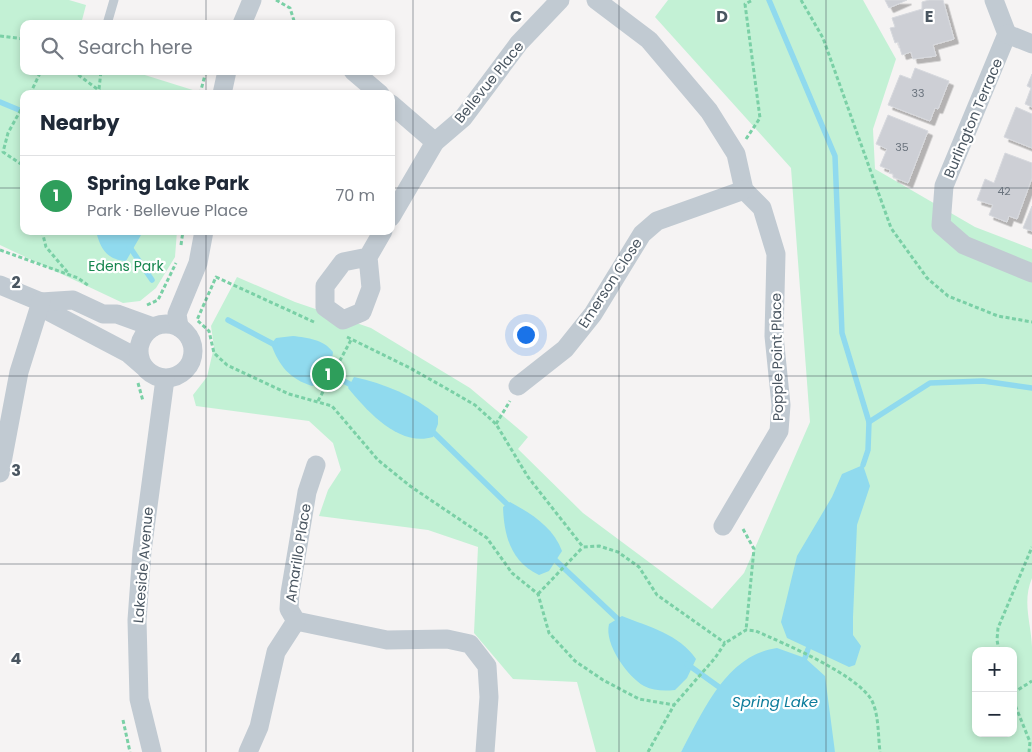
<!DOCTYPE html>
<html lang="en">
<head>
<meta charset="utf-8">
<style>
  body { margin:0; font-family:Poppins,sans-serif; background:#f2f2f3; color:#1f2937 }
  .controls { position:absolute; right:15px; bottom:15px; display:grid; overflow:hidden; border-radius:10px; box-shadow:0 2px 8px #0003 }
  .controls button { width:45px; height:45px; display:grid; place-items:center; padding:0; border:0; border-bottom:1px solid #e0e1e3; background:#fff; color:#1f2937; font:25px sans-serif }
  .you { position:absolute; left:525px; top:334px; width:18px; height:18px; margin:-12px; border:4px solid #fff; border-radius:50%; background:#1a73e8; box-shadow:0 0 0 8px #1a73e833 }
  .badge { display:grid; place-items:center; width:32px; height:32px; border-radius:50%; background:#1a73e8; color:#fff; font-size:16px; font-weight:700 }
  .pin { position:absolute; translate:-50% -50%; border:2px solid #fff; box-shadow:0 1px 5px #0006 }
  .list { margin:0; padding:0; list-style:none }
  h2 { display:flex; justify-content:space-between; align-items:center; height:65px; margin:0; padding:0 20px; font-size:21px }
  h2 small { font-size:16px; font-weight:400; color:#747a83 }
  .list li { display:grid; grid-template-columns:32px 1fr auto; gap:15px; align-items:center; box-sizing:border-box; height:80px; padding:0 20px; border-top:1px solid #e0e1e3 }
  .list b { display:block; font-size:19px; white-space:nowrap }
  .list p { margin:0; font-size:16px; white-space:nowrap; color:#747a83 }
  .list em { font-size:16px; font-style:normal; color:#747a83 }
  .icon { flex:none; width:28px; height:28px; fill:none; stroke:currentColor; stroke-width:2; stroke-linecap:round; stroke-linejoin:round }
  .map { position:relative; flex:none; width:1032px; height:752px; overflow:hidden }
  .search { position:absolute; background:#fff; box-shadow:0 2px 8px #0003; left:20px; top:20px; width:375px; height:55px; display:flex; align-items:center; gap:12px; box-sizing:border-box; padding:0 18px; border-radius:10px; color:#747a83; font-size:19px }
  .panel { position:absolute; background:#fff; box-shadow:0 2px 8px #0003; left:20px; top:90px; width:375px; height:145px; border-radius:10px }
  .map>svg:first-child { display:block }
  .green { fill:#c3f1d5; fill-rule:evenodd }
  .water { fill:#90daee }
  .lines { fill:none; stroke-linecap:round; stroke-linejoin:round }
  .stream { stroke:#90daee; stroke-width:5.5 }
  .building { fill:#cdcfd5; stroke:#d7d9de; filter:url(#shadow) }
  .path { stroke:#7ad0a6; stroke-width:3; stroke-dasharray:4 2.5; stroke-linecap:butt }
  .service { stroke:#c1cad2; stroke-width:9 }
  .minor { stroke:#c1cad2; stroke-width:19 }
  .grid { fill:none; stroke:#4a5661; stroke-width:1; stroke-opacity:0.55 }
  .labels { text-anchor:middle; stroke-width:4.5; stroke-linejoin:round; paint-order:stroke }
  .number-label { font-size:11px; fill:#6b747e }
  .street-label { font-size:14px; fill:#4a5661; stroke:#fff }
  .park-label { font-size:14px; fill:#17864f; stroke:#fff }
  .water-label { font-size:15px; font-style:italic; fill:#0c7c9b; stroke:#fff }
  .grid-label { font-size:16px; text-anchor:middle; font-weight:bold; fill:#4a5661; stroke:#fff; stroke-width:4.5; stroke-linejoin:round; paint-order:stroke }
</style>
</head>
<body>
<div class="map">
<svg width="1032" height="752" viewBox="0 0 1032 752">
  <defs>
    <filter id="shadow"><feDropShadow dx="4.5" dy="4.5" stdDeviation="0" flood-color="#0004"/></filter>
  </defs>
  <rect width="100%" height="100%" fill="#f5f3f3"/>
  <!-- green -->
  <g class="green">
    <polygon points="0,0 69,0 86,5 81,24 24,24 24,71 132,71 196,91 195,94 24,94 24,231 177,231 175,257 156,288 140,301 123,303 0,245"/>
    <path d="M 668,0 L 863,0 L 896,59 L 873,129 L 875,169 L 975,227 L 1032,249 L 1032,578 C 1022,602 1031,622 1032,647 C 1032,682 1032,717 1032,752 L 835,752 L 832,744 L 719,687 L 681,752 L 596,752 L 577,682 L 513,679 L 474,633 L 478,547 L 428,530 L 319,516 L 328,490 L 341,470 L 333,443 L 309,421 L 196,406 L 193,395 L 207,377 L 214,347 L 211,326 L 237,277 L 295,302 L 371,328 L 470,388 L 528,437 L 518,449 L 583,513 L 712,609 L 744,573 L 810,422 L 791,168 L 655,17 ZM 976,651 L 1013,651 L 1013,733 L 976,733 Z"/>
  </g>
  <!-- water -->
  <g class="water">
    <path d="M 96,231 L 147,231 L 141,235 L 126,261 C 107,260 100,248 96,231 Z"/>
    <path d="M 293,336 C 308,338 323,339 333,352 C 331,368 327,379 312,386 C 290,379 279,366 271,344 L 276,338 Z"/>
    <path d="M 354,377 C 385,384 413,395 438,416 L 438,424 L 433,437 C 399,447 368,412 348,388 Z"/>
    <polygon points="863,465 870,486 857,525 853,617 853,635 861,646 855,665 849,667 787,638 781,622 797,556 832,497 842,474"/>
    <path d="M 510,502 C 532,514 553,527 562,551 L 549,571 L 539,575 C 511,562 504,536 503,507 Z"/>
    <path d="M 622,616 C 649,627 679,634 696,659 L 687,678 L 675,690 C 664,691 654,691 644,686 C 627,676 604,644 609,624 Z"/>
    <path d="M 777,648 L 805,658 L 825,676 L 835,752 L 681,752 C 703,712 726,655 777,648 Z"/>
  </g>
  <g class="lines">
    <!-- stream -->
    <g class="stream">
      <polyline points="769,0 835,156 842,333 869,422 868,450 863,465"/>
      <polyline points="0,102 24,112"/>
      <polyline points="129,246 152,280"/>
      <polyline points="228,320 277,346"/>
      <polyline points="321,369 355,387"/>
      <polyline points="869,422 930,383 983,381 1032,388"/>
      <polyline points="430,429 511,508"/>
      <polyline points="551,556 622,623"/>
      <polyline points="805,658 808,649"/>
      <polyline points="687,664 719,687"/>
    </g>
  </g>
  <!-- building -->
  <g class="building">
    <polygon points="885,0 907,0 889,8"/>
    <polygon points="929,0 943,0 954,39 933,45 936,56 913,59 911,52 902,55 898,42 895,43 890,28 895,27 892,18 922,9 922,2"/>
    <polygon points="915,68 949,81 938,109 935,108 930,121 888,105 900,75 911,79"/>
    <polygon points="1032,74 1032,107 1025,104 1031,88 1027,86"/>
    <polygon points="1016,107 1032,114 1032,148 1004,137"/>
    <polygon points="888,115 928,131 908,183 893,177 893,174 889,173 890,170 880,166 887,149 876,144"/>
    <polygon points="1005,153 1032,163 1032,178 1017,219 1009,216 1007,222 989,215 993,205 977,200 985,179 994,183"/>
    <polygon points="1032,206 1032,231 1023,228"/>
  </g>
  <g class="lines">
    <!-- path -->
    <g class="path">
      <polyline points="276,0 290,8 295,24"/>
      <polyline points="801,0 823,38 891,228 927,278 948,296 998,316 1032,322"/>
      <polyline points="0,36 24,39"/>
      <polyline points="73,71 104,94"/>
      <polyline points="99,89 101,71"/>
      <polyline points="30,94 41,71"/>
      <polyline points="200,94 206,71"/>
      <polyline points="24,104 8,133 3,152 24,166"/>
      <polyline points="746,139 760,118 745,4 753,0"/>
      <polyline points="42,231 46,247 69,274"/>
      <polyline points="181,245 183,231"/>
      <polyline points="0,250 78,278 89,286"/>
      <polyline points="147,305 158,300 176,263"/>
      <path d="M 314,322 L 216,277 L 197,320 L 209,331 L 214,353 L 227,365 L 289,394 L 332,406 L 378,460 L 410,486 L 487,538 L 512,573 L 538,594 L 549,633 L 575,661 L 603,680 L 639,699 L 674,705 L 715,658 L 725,643 L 746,630 L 756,631 C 785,644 854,673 871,699 C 879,713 878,736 880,752"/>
      <polyline points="347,337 410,368 449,390 475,405 496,424 528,477 583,547 599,546 618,552 639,567 657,595 725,643"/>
      <polyline points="138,383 143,401"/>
      <polyline points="318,401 351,340"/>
      <polyline points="496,424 510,401"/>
      <polyline points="743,529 754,549 746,630"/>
      <polyline points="538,594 583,547"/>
      <polyline points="999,651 997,640 998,628 1032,547"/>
      <polyline points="1013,693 1032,681"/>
      <polyline points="1013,700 1030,742 1029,752"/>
      <polyline points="123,720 130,752"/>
      <polyline points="648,752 674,705"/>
    </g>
    <!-- service -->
    <polyline class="service" points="107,24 114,0"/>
    <!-- minor -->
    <g class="minor">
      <polyline points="596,0 649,40 709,111 736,154 744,190 762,208 776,254 774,336 781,405 779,431 723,526"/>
      <polyline points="994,0 1007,34 944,186 941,225 964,245 1032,273"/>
      <polyline points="242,24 252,0"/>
      <polyline points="1007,34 1032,44"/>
      <polyline points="353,71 380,94"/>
      <polyline points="222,94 227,71"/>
      <polyline points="391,104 435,142"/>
      <polyline points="391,217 435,142 463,118 519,43 560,0"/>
      <polyline points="368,257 343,262 325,286 325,307 343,320 362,312 371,288 368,257 383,231"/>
      <polyline points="0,285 41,302 50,312 128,353 143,366"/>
      <polyline points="41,302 73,300 103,314 117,314 153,327"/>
      <circle cx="166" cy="351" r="27"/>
      <polyline points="179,327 177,314 198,263 204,231"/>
      <polyline points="518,386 565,349 593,314 642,234 657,221 744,190"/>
      <polyline points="316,465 307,492 290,593 289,609 296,621 387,640 447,639 470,644 487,666 489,697 485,752"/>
      <polyline points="0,473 19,372 41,302"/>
      <polyline points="152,752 139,699 137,620 142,551 165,379"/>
      <polyline points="248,752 259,727 276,652 296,621"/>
    </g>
  </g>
  <!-- grid -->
  <path class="grid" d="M 206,0 L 206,24M 413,0 L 413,752M 619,0 L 619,752M 826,0 L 826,752M 206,71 L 206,94M 0,188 L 24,188M 391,188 L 1032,188M 206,231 L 206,752M 0,376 L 1032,376M 0,564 L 1032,564"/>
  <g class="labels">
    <!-- number labels -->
    <g class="number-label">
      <text x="918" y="97">33</text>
      <text x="902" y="151">35</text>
      <text x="1004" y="195">42</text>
    </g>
    <!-- street labels -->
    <g class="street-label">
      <text transform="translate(489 82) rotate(-51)" y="5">Bellevue Place</text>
      <text transform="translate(973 118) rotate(-67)" y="5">Burlington Terrace</text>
      <text transform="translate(610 283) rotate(-57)" y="5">Emerson Close</text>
      <text transform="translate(777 357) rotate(-91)" y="5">Popple Point Place</text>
      <text transform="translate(298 553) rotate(-81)" y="5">Amarillo Place</text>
      <text transform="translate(143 565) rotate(-85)" y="5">Lakeside Avenue</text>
    </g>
    <!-- park labels -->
    <g class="park-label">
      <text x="126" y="271">Edens Park</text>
    </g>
    <!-- water labels -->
    <g class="water-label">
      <text x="775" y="707">Spring Lake</text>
    </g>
  </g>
  <g class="grid-label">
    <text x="516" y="22">C</text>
    <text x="722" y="22">D</text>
    <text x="929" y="22">E</text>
    <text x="16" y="288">2</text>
    <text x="16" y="476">3</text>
    <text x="16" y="664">4</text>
  </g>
</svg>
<div class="controls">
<button>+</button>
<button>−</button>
</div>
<div class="you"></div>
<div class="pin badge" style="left:328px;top:374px;background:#2e9e5b">1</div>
<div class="search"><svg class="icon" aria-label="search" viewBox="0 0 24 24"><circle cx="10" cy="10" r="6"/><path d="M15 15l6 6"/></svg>Search here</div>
<section class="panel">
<h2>Nearby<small></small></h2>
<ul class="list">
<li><span class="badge" style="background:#2e9e5b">1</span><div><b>Spring Lake Park</b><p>Park · Bellevue Place</p></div><em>70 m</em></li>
</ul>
</section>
</div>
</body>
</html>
